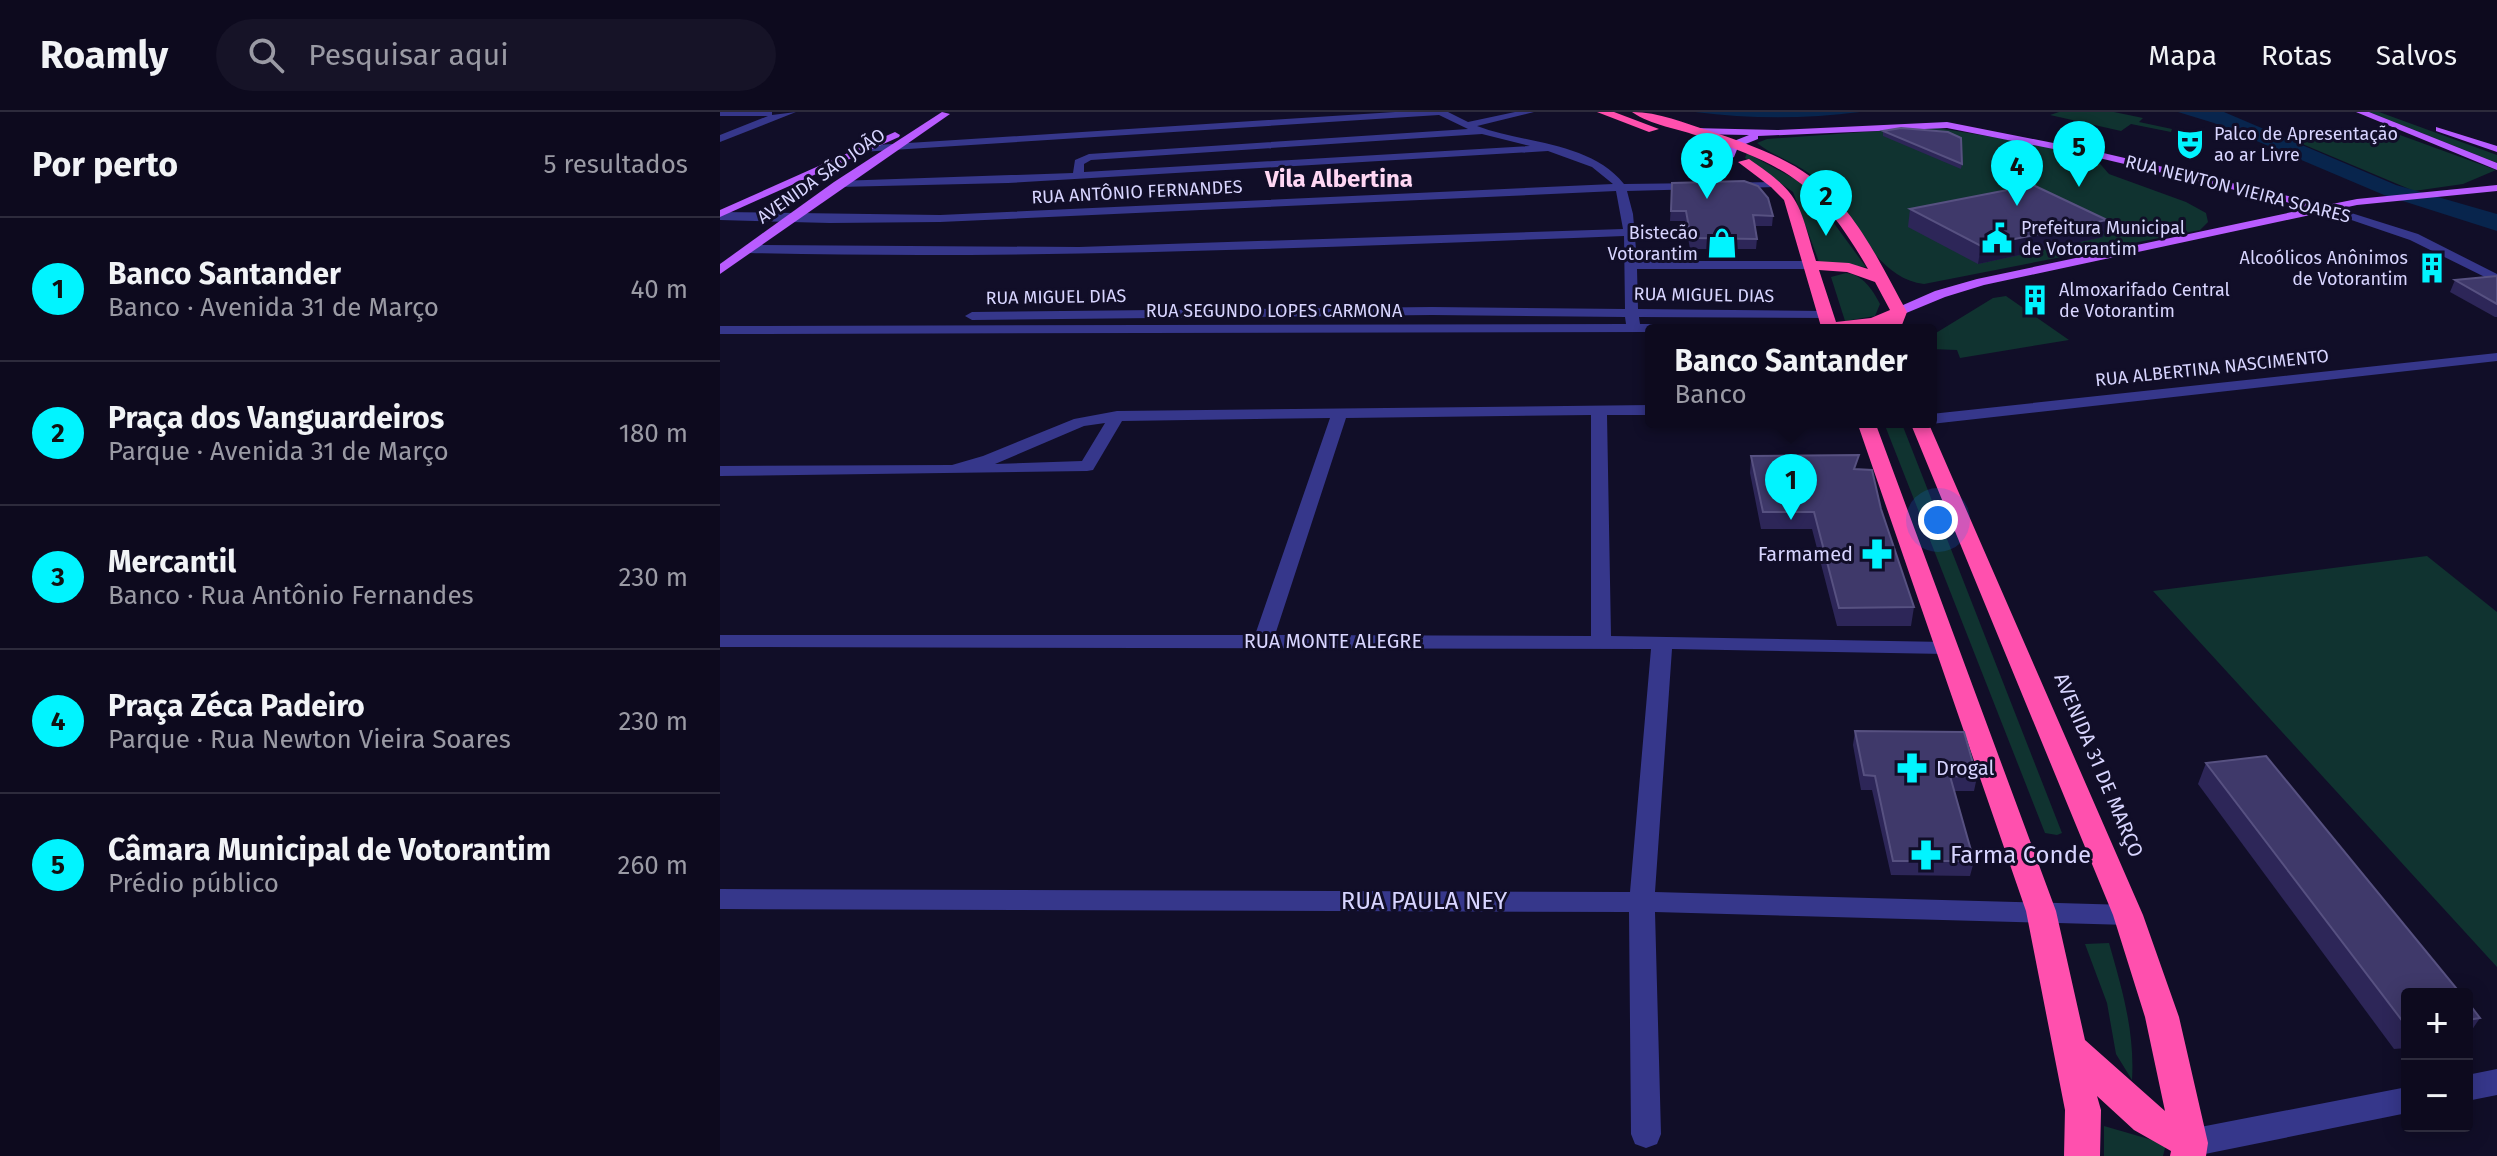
<!DOCTYPE html>
<html lang="pt">
<head>
<meta charset="utf-8">
<style>
  body { margin:0; font-family:"Fira Sans",sans-serif; background:#161327; color:#f1f3f6 }
  .controls { position:absolute; right:24px; bottom:24px; display:grid; overflow:hidden; border-radius:8px; box-shadow:0 4px 20px #0003 }
  .controls button { width:72px; height:72px; display:grid; place-items:center; padding:0; border:0; border-bottom:2px solid #2d2b3c; background:#0d0a1e; color:#f1f3f6; font:40px sans-serif }
  .you { position:absolute; left:1218px; top:408px; width:28px; height:28px; margin:-20px; border:6px solid #fff; border-radius:50%; background:#1a73e8; box-shadow:0 0 0 12px #1a73e833 }
  .badge { display:grid; place-items:center; width:52px; height:52px; border-radius:50%; background:#01f4ff; color:#111; font-size:26px; font-weight:700 }
  .pin { position:absolute; translate:-50% -66px; filter:drop-shadow(0 2px 4px #0008) }
  .pin::after { content:''; position:absolute; top:42px; width:28px; height:24px; background:inherit; clip-path:polygon(0 0,100% 0,50% 100%) }
  .popup { position:absolute; left:925px; top:212px; width:292px; height:104px; box-sizing:border-box; display:grid; place-content:center; border-radius:8px; background:#0d0a1e; filter:drop-shadow(0 2px 6px #0005); font-size:26px; white-space:nowrap; color:#9a9aa4 }
  .popup b { font-size:30px; color:#f1f3f6 }
  .popup::after { content:''; position:absolute; left:50%; top:100%; margin-left:-16px; border:16px solid transparent; border-top-color:#0d0a1e }
  .list { margin:0; padding:0; list-style:none }
  h2 { display:flex; justify-content:space-between; align-items:center; height:104px; margin:0; padding:0 32px; font-size:34px }
  h2 small { font-size:26px; font-weight:400; color:#9a9aa4 }
  .list li { display:grid; grid-template-columns:52px 1fr auto; gap:24px; align-items:center; box-sizing:border-box; height:144px; padding:0 32px; border-top:2px solid #2d2b3c }
  .list b { display:block; font-size:30px; white-space:nowrap }
  .list p { margin:0; font-size:26px; white-space:nowrap; color:#9a9aa4 }
  .list em { font-size:26px; font-style:normal; color:#9a9aa4 }
  .icon { flex:none; width:44px; height:44px; fill:none; stroke:currentColor; stroke-width:2; stroke-linecap:round; stroke-linejoin:round }
  .map { position:relative; flex:none; width:1777px; height:1044px; overflow:hidden }
  header { display:flex; align-items:center; gap:48px; box-sizing:border-box; height:112px; padding:0 40px; background:#0d0a1e; border-bottom:2px solid #2d2b3c }
  header strong { font-size:38px }
  nav { display:flex; gap:44px; margin-inline-start:auto; font-size:28px }
  .search { width:560px; height:72px; background:#161327; display:flex; align-items:center; gap:20px; box-sizing:border-box; padding:0 28px; border-radius:44px; color:#9a9aa4; font-size:30px }
  main { display:flex }
  aside { flex:1; background:#0d0a1e }
  .map>svg:first-child { display:block }
  .green { fill:#103330 }
  .water { fill:#08254d }
  .lines { fill:none; stroke-linecap:round; stroke-linejoin:round }
  .minor { fill:#36378b; fill-rule:evenodd }
  .major { fill:#b95cff; fill-rule:evenodd }
  .highway { fill:#ff50ae; fill-rule:evenodd }
  .wall { fill:#2d2658 }
  .shaded-wall { fill:#1a153d }
  .building { fill:#3f396a; stroke:#575181; stroke-width:2 }
  .labels { text-anchor:middle; stroke-width:6; stroke-linejoin:round; paint-order:stroke }
  .far-poi-label { font-size:18px; fill:#d8d5ff; stroke:#110e28; text-anchor:start }
  .far-street-label { font-size:18px; fill:#d8d5ff; stroke:#110e28 }
  .poi-label { font-size:20px; fill:#d8d5ff; stroke:#110e28; text-anchor:end }
  .street-label { font-size:20px; fill:#d8d5ff; stroke:#110e28 }
  .far-district-label { font-size:24px; font-weight:bold; fill:#ffd7f3; stroke:#110e28 }
  .near-poi-label { font-size:24px; fill:#d8d5ff; stroke:#110e28; text-anchor:start }
  .near-street-label { font-size:24px; fill:#d8d5ff; stroke:#110e28 }
</style>
</head>
<body>
<header>
<strong>Roamly</strong>
<div class="search"><svg class="icon" aria-label="search" viewBox="0 0 24 24"><circle cx="10" cy="10" r="6"/><path d="M15 15l6 6"/></svg>Pesquisar aqui</div>
<nav><a>Mapa</a><a>Rotas</a><a>Salvos</a></nav>
</header>
<main>
<aside>
<h2>Por perto<small>5 resultados</small></h2>
<ul class="list">
<li><span class="badge">1</span><div><b>Banco Santander</b><p>Banco · Avenida 31 de Março</p></div><em>40 m</em></li>
<li><span class="badge">2</span><div><b>Praça dos Vanguardeiros</b><p>Parque · Avenida 31 de Março</p></div><em>180 m</em></li>
<li><span class="badge">3</span><div><b>Mercantil</b><p>Banco · Rua Antônio Fernandes</p></div><em>230 m</em></li>
<li><span class="badge">4</span><div><b>Praça Zéca Padeiro</b><p>Parque · Rua Newton Vieira Soares</p></div><em>230 m</em></li>
<li><span class="badge">5</span><div><b>Câmara Municipal de Votorantim</b><p>Prédio público</p></div><em>260 m</em></li>
</ul>
</aside>
<div class="map">
<svg width="1777" height="1044" viewBox="0 0 1777 1044">
  <rect width="100%" height="100%" fill="#110e28"/>
  <!-- green -->
  <g class="green">
    <polygon points="1339,0 1394,0 1423,6 1419,10 1452,17 1451,20 1411,12 1401,19 1330,3"/>
    <polygon points="1649,0 1659,0 1777,43 1777,51"/>
    <path d="M 1212,15 L 1309,31 L 1375,46 L 1389,62 L 1466,90 L 1486,101 L 1488,110 L 1480,118 L 1204,172 C 1151,166 1131,93 1090,62 C 1074,50 1053,44 1037,31 L 1047,27 Z"/>
    <polygon points="1669,19 1776,58 1743,72 1694,79 1580,31"/>
    <polygon points="1027,41 1086,73 1146,155 1099,150 1073,80 1025,46"/>
    <path d="M 1126,161 C 1143,163 1152,177 1160,192 L 1155,204 L 1125,209 L 1111,165 Z"/>
    <polygon points="1286,184 1349,228 1240,246 1237,238 1211,237 1211,224 1273,186"/>
    <polygon points="1164,311 1182,312 1342,721 1337,723 1325,721"/>
    <polygon points="1707,444 1777,500 1777,855 1433,479"/>
    <path d="M 1389,831 C 1402,877 1415,920 1412,968 L 1396,942 L 1387,891 L 1365,832 Z"/>
    <polygon points="1384,1014 1446,1032 1443,1044 1384,1044"/>
  </g>
  <!-- water -->
  <g class="water">
    <path d="M 975,0 L 1140,0 C 1085,7 1030,7 975,0 Z"/>
    <polygon points="1458,0 1504,0 1676,73 1777,102 1777,119 1664,83 1494,11"/>
  </g>
  <g class="lines">
    <!-- minor -->
    <g class="minor">
      <polygon points="0,0 52,0 52,3 76,0 0,30 0,23 48,4 0,4"/>
      <path d="M 675,0 L 728,0 L 748,10 L 795,0 L 814,0 L 757,14 C 804,32 869,29 904,72 L 1060,70 L 1060,74 L 1056,75 L 907,79 L 913,102 L 917,149 L 1088,149 L 1094,153 L 1088,157 L 917,157 L 918,197 L 1104,199 L 1111,203 L 1109,206 L 919,205 L 920,212 L 1109,212 L 1116,216 L 931,218 L 931,220 L 0,222 L 0,214 L 906,212 L 905,205 L 712,203 L 252,208 L 245,204 L 252,200 L 712,195 L 905,197 L 904,124 C 612,135 321,148 29,141 L 23,137 L 29,133 L 359,135 L 903,117 L 896,79 L 220,110 L 110,111 L 0,108 L 0,100 L 220,103 L 893,72 L 872,55 L 828,39 L 288,71 L 118,75 L 112,72 L 118,69 L 353,61 L 355,48 L 369,42 L 748,17 L 719,3 L 141,40 L 136,37 L 141,34 ZM 762,22 L 810,34 L 364,60 L 364,52 L 371,48 Z"/>
      <polygon points="1609,94 1698,122 1777,162 1777,171 1690,128 1605,99 1605,95"/>
      <polygon points="1777,241 1777,249 1211,312 1205,310 1211,310 1211,302"/>
      <path d="M 931,293 L 931,303 L 887,303 L 891,524 L 1226,530 L 1236,536 L 1226,542 L 952,537 L 935,780 L 1408,793 L 1417,796 L 1421,803 L 1417,810 L 1408,813 L 935,800 L 941,1022 L 937,1032 L 926,1036 L 915,1032 L 911,1022 L 909,800 L 0,797 L 0,777 L 910,780 L 931,537 L 0,535 L 0,523 L 535,523 L 610,306 L 402,309 L 373,358 L 367,359 L 0,364 L 0,354 L 232,353 L 263,344 L 354,307 L 397,299 ZM 871,303 L 871,524 L 555,523 L 626,306 ZM 385,311 L 362,349 L 275,352 L 364,314 Z"/>
      <polygon points="1777,957 1777,983 1747,989 1747,963"/>
      <polygon points="1687,975 1687,1001 1475,1044 1459,1041 1455,1031 1459,1021 1470,1017"/>
    </g>
    <!-- major -->
    <g class="major">
      <polygon points="222,0 230,2 0,162 0,152 114,70"/>
      <polygon points="1636,0 1649,0 1777,51 1777,58"/>
      <polygon points="1227,10 1379,40 1607,93 1637,87 1777,73 1777,79 1637,93 1264,173 1225,185 1179,204 1174,203 1174,197 1215,179 1257,167 1591,96 1379,46 1227,16 1038,24 1038,27 1018,35 1014,45 1009,48 1004,45 1009,31 1029,23 973,22 968,19 973,16 1057,18"/>
      <polygon points="1716,15 1777,34 1777,40 1716,19"/>
      <polygon points="175,20 180,23 179,25 0,105 0,98"/>
    </g>
    <!-- highway -->
    <g class="highway">
      <polygon points="877,0 894,0 939,17 929,20"/>
      <path d="M 912,0 C 939,0 964,11 990,19 C 1025,31 1061,43 1091,65 C 1135,95 1162,155 1187,200 L 1180,218 L 1164,218 L 1166,212 L 1137,218 L 1102,218 L 1064,88 L 1051,75 L 1018,50 L 1029,47 C 1082,83 1078,90 1096,149 L 1129,151 L 1148,157 C 1100,74 1071,55 981,25 C 960,17 930,13 912,0 ZM 1099,158 L 1127,160 L 1155,170 L 1170,198 L 1151,206 L 1116,210 Z"/>
      <polygon points="1137,310 1155,310 1336,799 1365,928 1445,999 1425,905 1393,803 1190,310 1208,310 1423,803 1459,905 1488,1031 1486,1044 1450,1044 1451,1039 1414,1018 1377,984 1381,998 1380,1044 1344,1044 1345,998 1306,799"/>
    </g>
  </g>
  <!-- wall -->
  <g class="wall">
    <polygon points="1163,19 1242,52 1241,57 1163,24"/>
    <polygon points="952,71 1053,104 1052,114 1035,114 1037,127 1036,137 970,137 965,109 950,109"/>
    <polygon points="1190,97 1383,125 1258,152 1188,115"/>
    <polygon points="1777,164 1777,205 1775,205 1730,180 1735,168"/>
    <polygon points="1031,344 1137,357 1161,397 1194,495 1191,514 1117,514 1092,417 1041,417 1030,361"/>
    <polygon points="1135,619 1257,665 1254,679 1234,679 1254,749 1250,764 1171,763 1152,678 1141,678 1133,633"/>
    <polygon points="1486,651 1687,882 1687,936 1674,937 1478,672"/>
    <polygon points="1747,889 1760,906 1747,925"/>
  </g>
  <!-- shaded-wall -->
  <polygon class="shaded-wall" points="1387,108 1383,125 1258,152 1261,134"/>
  <!-- building -->
  <g class="building">
    <polygon points="1181,16 1228,20 1241,26 1242,52 1163,19"/>
    <polygon points="1024,69 1038,74 1048,86 1053,104 1033,103 1037,127 971,126 966,99 951,99 952,71"/>
    <polygon points="1313,73 1387,108 1261,134 1190,97"/>
    <polygon points="1777,164 1777,192 1735,168"/>
    <polygon points="1139,343 1134,357 1152,358 1161,397 1194,495 1119,496 1094,400 1043,400 1031,344"/>
    <polygon points="1135,619 1244,620 1257,665 1230,664 1254,749 1173,749 1155,664 1144,663"/>
    <polygon points="1546,644 1741,882 1687,882 1687,915 1486,651"/>
    <polygon points="1747,889 1760,906 1747,908"/>
  </g>
  <!-- icons -->
  <defs>
    <g id="theatre-bare" transform="scale(2.4)"><path d="M-5-5.5Q0-4 5-5.5V0Q5 5 0 6Q-5 5-5 0ZM-3.3-2.5H-1v1.5H-3.3ZM1-2.5H3.3v1.5H1ZM-2.8 1Q0 5.5 2.8 1Z" fill="#01f4ff" stroke="#110e28" stroke-width="2.5" paint-order="stroke"/></g>
    <g id="civic-bare" transform="scale(2.4)"><path d="M-.6-6.5H3V-4.5H.6V-3L4-1V1h2V6H-6V1h2V-1L-.6-3ZM-1.2 2.5V6h2.4V2.5Z" fill="#01f4ff" stroke="#110e28" stroke-width="2.5" paint-order="stroke"/></g>
    <g id="shop-bare" transform="scale(2.4)"><path d="M-5-2.5h2.3a2.7 3.5 0 0 1 5.4 0H5L5.5 6h-11ZM-1.5-2.5h3a1.5 2.3 0 0 0-3 0Z" fill="#01f4ff" stroke="#110e28" stroke-width="2.5" paint-order="stroke"/></g>
    <g id="building-bare" transform="scale(2.4)"><path d="M-4-6H4V6H1V3H-1V6H-4ZM-2.5-4.3h1.7v1.8h-1.7ZM.8-4.3h1.7v1.8H.8ZM-2.5-1h1.7V.8h-1.7ZM.8-1h1.7V.8H.8Z" fill="#01f4ff" stroke="#110e28" stroke-width="2.5" paint-order="stroke"/></g>
    <g id="pharmacy-bare" transform="scale(2.4)"><path d="M-2-6h4v4h4v4h-4v4h-4v-4h-4v-4h4Z" fill="#01f4ff" stroke="#110e28" stroke-width="2.5" paint-order="stroke"/></g>
  </defs>
  <g fill-rule="evenodd">
    <use href="#theatre-bare" x="1470" y="32"/>
    <use href="#civic-bare" x="1277" y="126"/>
    <use href="#shop-bare" x="1002" y="131"/>
    <use href="#building-bare" x="1712" y="156"/>
    <use href="#building-bare" x="1315" y="188"/>
    <use href="#pharmacy-bare" x="1157" y="442"/>
    <use href="#pharmacy-bare" x="1192" y="656"/>
    <use href="#pharmacy-bare" x="1206" y="743"/>
  </g>
  <g class="labels">
    <!-- far-poi labels -->
    <g class="far-poi-label">
      <text x="1494" y="28">Palco de Apresentação<tspan x="1494" dy="21">ao ar Livre</tspan></text>
      <text x="1301" y="122">Prefeitura Municipal<tspan x="1301" dy="21">de Votorantim</tspan></text>
      <text x="978" y="127" text-anchor="end">Bistecão<tspan x="978" dy="21">Votorantim</tspan></text>
      <text x="1688" y="152" text-anchor="end">Alcoólicos Anônimos<tspan x="1688" dy="21">de Votorantim</tspan></text>
      <text x="1339" y="184">Almoxarifado Central<tspan x="1339" dy="21">de Votorantim</tspan></text>
    </g>
    <!-- far-street labels -->
    <g class="far-street-label">
      <text transform="translate(101 64) rotate(-35)" y="6">AVENIDA SÃO JOÃO</text>
      <text transform="translate(1518 77) rotate(14)" y="6">RUA NEWTON VIEIRA SOARES</text>
      <text transform="translate(417 80) rotate(-3)" y="6">RUA ANTÔNIO FERNANDES</text>
      <text transform="translate(984 183) rotate(1)" y="6">RUA MIGUEL DIAS</text>
      <text transform="translate(336 185) rotate(-1)" y="6">RUA MIGUEL DIAS</text>
      <text x="554" y="205">RUA SEGUNDO LOPES CARMONA</text>
      <text transform="translate(1492 256) rotate(-6)" y="6">RUA ALBERTINA NASCIMENTO</text>
    </g>
    <!-- poi labels -->
    <g class="poi-label">
      <text x="1133" y="449">Farmamed</text>
      <text x="1216" y="663" text-anchor="start">Drogal</text>
    </g>
    <!-- street labels -->
    <g class="street-label">
      <text x="613" y="536">RUA MONTE ALEGRE</text>
      <text transform="translate(1379 653) rotate(67)" y="7">AVENIDA 31 DE MARÇO</text>
    </g>
    <!-- far-district labels -->
    <g class="far-district-label">
      <text x="619" y="75">Vila Albertina</text>
    </g>
    <!-- near-poi labels -->
    <g class="near-poi-label">
      <text x="1230" y="751">Farma Conde</text>
    </g>
    <!-- near-street labels -->
    <g class="near-street-label">
      <text x="704" y="797">RUA PAULA NEY</text>
    </g>
  </g>
</svg>
<div class="controls">
<button>+</button>
<button>−</button>
</div>
<div class="you"></div>
<div class="pin badge" style="left:1071px;top:408px">1</div>
<div class="popup"><b>Banco Santander</b>Banco</div>
<div class="pin badge" style="left:1106px;top:124px">2</div>
<div class="pin badge" style="left:987px;top:87px">3</div>
<div class="pin badge" style="left:1297px;top:94px">4</div>
<div class="pin badge" style="left:1359px;top:75px">5</div>
</div>
</main>
</body>
</html>
